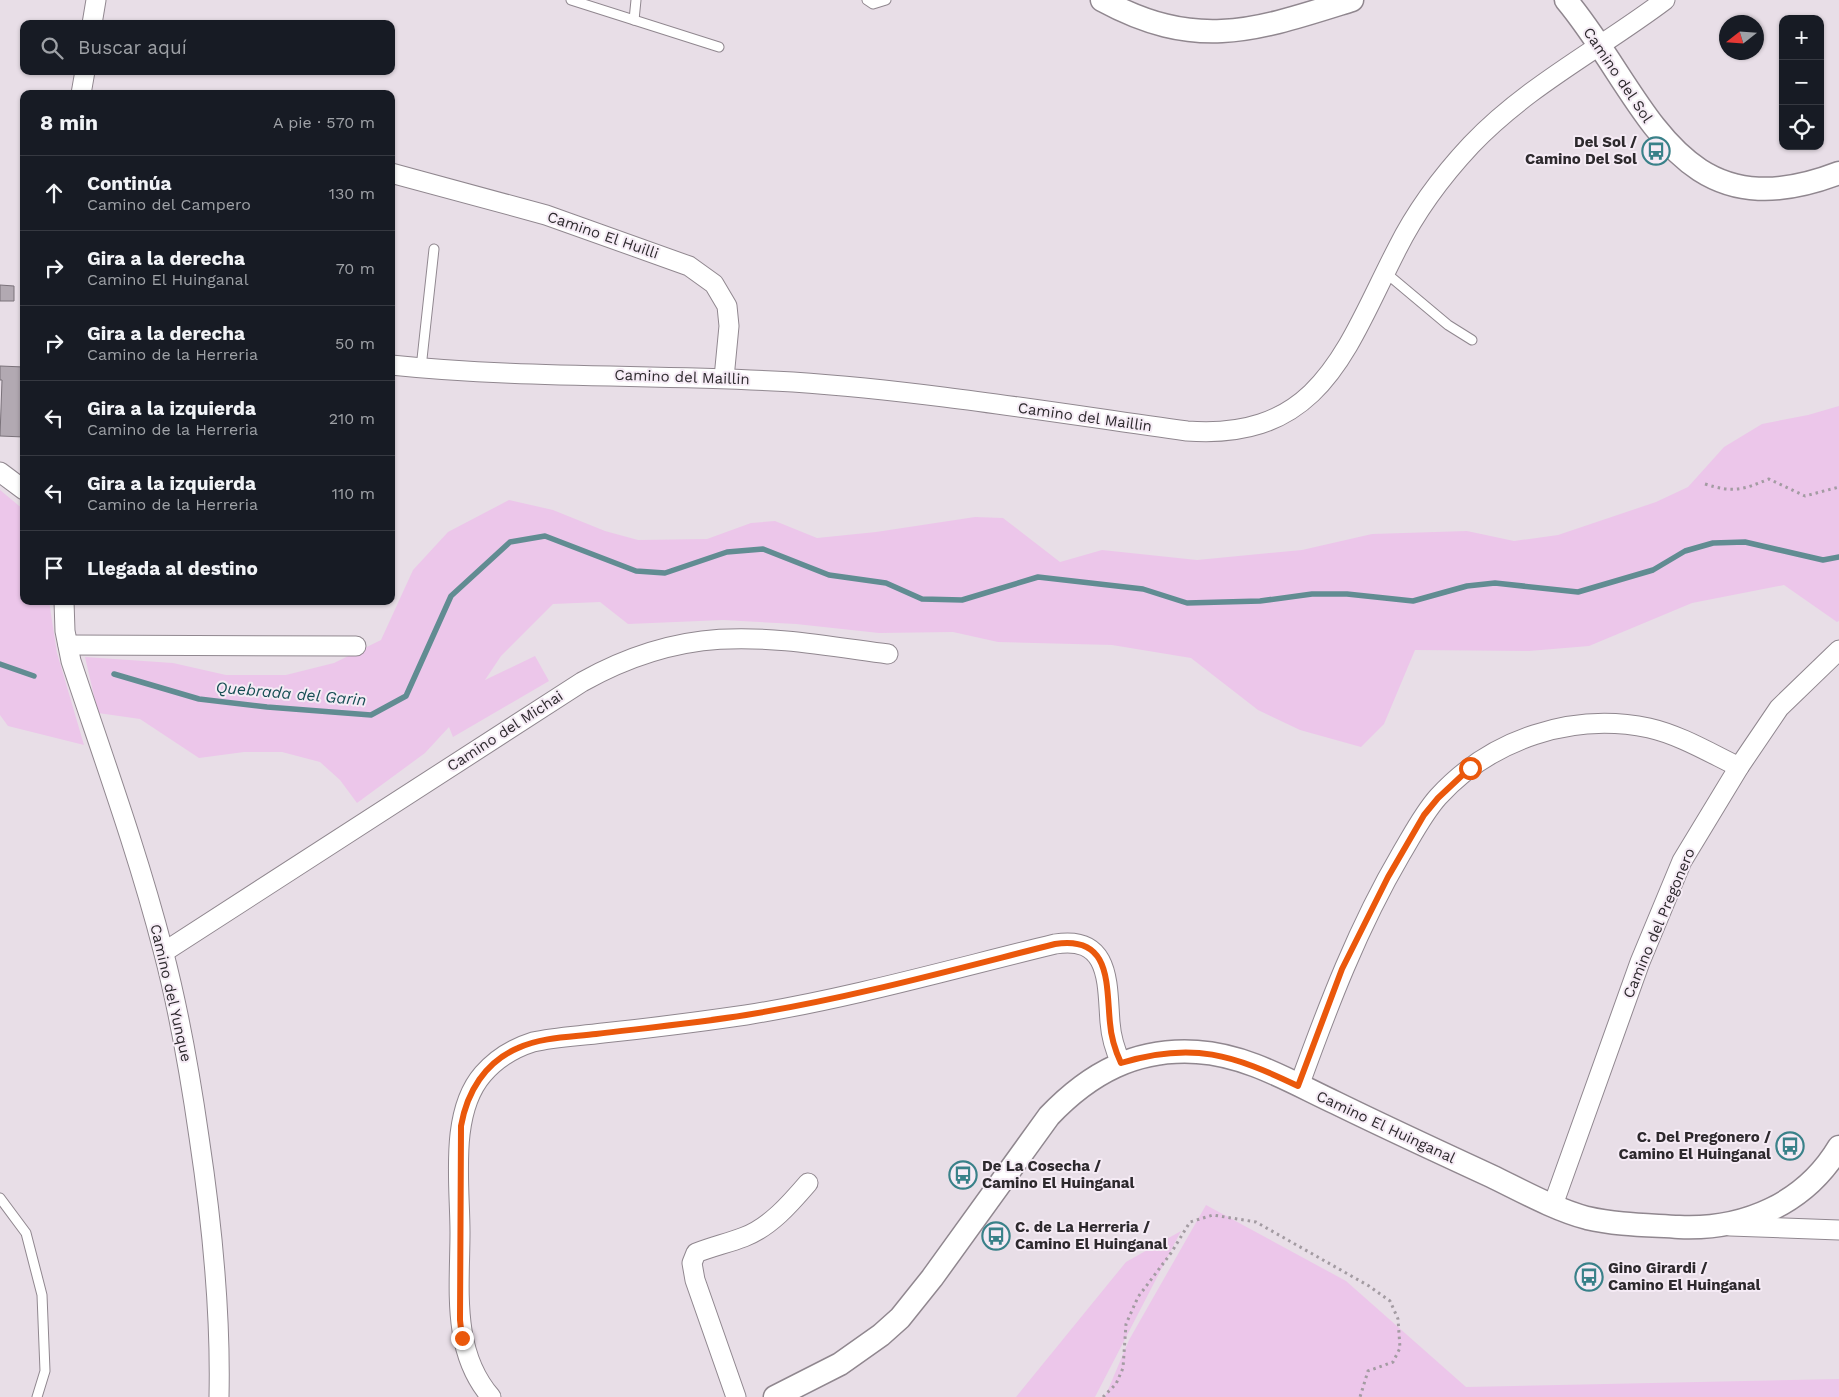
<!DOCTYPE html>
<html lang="es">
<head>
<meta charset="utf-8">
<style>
  body { margin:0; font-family:"Work Sans",sans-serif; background:#20242c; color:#f1f3f6 }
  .controls { position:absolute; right:15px; top:15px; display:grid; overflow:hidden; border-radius:10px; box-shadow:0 1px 4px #0004 }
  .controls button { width:45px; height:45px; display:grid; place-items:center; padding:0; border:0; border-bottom:1px solid #363941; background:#171b24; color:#f1f3f6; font:25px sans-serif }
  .compass { position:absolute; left:1719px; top:15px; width:45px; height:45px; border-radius:50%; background:#171b24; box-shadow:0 1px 4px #0004; rotate:253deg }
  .stop { position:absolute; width:15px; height:15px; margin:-11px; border:4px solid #ea580c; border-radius:50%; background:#fff }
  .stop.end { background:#ea580c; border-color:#fff; box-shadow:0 1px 5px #0008 }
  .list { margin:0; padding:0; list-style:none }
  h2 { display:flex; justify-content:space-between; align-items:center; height:65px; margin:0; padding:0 20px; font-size:21px }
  h2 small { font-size:16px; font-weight:400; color:#9ea1a6 }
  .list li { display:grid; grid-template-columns:32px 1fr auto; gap:15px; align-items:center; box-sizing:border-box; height:75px; padding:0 20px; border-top:1px solid #363941 }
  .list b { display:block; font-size:19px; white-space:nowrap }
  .list p { margin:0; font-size:16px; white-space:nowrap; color:#9ea1a6 }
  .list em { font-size:16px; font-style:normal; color:#9ea1a6 }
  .icon { flex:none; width:28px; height:28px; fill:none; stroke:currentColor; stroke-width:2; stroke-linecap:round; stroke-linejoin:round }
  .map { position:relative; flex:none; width:1839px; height:1397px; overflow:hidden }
  .search { position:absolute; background:#171b24; box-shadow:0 1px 4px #0004; left:20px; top:20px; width:375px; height:55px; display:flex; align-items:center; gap:12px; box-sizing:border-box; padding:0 18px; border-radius:10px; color:#9ea1a6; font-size:19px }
  .panel { position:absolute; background:#171b24; box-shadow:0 1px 4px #0004; left:20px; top:90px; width:375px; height:515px; border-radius:10px }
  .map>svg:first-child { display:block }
  .green { fill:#ecc6ea }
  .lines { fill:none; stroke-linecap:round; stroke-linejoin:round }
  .stream { stroke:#618c92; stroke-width:5.5 }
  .building { fill:#b2a9b2; stroke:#7a727a }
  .service-casing { stroke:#90878f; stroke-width:11 }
  .minor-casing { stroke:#90878f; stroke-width:21 }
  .tertiary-casing { stroke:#90878f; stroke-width:25 }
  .path { stroke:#a39ba2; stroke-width:3; stroke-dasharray:2.5 4; stroke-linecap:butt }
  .service { stroke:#fff; stroke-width:9 }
  .minor { stroke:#fff; stroke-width:19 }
  .tertiary { stroke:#fff; stroke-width:22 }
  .route { stroke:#ea580c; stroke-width:6 }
  .labels { text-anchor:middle; stroke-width:4; stroke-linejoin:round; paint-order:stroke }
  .street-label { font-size:15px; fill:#2d292d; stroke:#f5ebf5 }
  .poi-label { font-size:15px; font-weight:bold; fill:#2d292d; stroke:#f5ebf5; text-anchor:start }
  .water-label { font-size:16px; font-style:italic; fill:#164e54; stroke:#f5ebf5 }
</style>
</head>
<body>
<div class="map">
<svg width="1839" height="1397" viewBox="0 0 1839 1397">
  <rect width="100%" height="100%" fill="#e8dee7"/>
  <!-- green -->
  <g class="green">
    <polygon points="1839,406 1839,621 1837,622 1784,585 1692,603 1589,646 1529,651 1415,650 1384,724 1361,747 1300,730 1258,710 1191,658 1112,645 998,642 953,632 879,633 796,624 723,620 628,624 600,602 553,604 501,656 485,680 535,656 549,681 453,737 449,727 425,753 357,803 340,780 320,762 282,752 244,752 199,758 140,719 98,713 85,657 173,663 226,675 286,675 334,663 381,640 413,570 448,532 509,500 553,510 605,531 638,540 707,539 751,523 775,521 817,538 876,532 975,517 1003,518 1060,562 1102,550 1197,560 1302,550 1372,534 1467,531 1514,541 1558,535 1656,502 1688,487 1724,447 1762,424 1808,415"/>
    <polygon points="0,490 24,510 24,601 49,601 57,653 84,745 8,726 0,715"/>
    <polygon points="1206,1205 1346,1281 1466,1387 1839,1379 1839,1397 1105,1397 1129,1340"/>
    <polygon points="1181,1231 1095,1397 1016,1397 1126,1262"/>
  </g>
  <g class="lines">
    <!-- stream -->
    <g class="stream">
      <polyline points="0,664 34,676"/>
      <polyline points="114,674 199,699 267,707 371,715 406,696 451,596 510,542 545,536 636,571 665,573 727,552 763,549 829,575 886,583 922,599 962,600 1038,577 1143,589 1187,603 1260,601 1312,594 1347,594 1413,601 1467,586 1495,583 1578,592 1653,570 1685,551 1713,543 1745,542 1823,560 1839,557"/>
    </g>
  </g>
  <!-- building -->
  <g class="building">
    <polygon points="0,285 14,286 14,301 0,301"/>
    <polygon points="0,366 24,367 24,437 0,436 2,380 0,380"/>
  </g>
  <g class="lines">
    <!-- service casing -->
    <g class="service-casing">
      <g id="service">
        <polyline points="571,0 719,47"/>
        <polyline points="867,0 873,4 886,0"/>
        <polyline points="634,20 636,0"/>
        <polyline points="1386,273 1448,325 1472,340"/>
        <polyline points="421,368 434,249"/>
        <polyline points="0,1198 26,1233 42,1295 45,1371 37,1397"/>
      </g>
    </g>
    <!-- minor casing -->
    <g class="minor-casing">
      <g id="minor">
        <polyline points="92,24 96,0"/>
        <polyline points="81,94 85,71"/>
        <polyline points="391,173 546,215 689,266 714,284 727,306 729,326 724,378"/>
        <path d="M 391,365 C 524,379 659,374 793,382 C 925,391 1056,413 1187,431 C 1321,441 1346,348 1397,249 C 1416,211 1442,176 1471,145 C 1527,86 1600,49 1665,0"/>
        <polyline points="0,472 24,490"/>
        <path d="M 64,601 L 65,631 L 71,661 C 103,757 138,853 163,950 C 179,1011 190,1074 199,1137 C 212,1223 221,1310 219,1397"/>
        <polyline points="68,645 356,646"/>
        <path d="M 164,952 L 582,682 C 693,620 769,638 888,654"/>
        <path d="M 1299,1086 C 1328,1006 1358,927 1401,854 C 1413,834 1423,814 1438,797 C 1491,739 1572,712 1649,728 C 1680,735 1710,753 1739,767"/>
        <polyline points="1553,1205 1640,962 1682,861 1739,767 1779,708 1839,650"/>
        <polyline points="1730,1226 1839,1230"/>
        <path d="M 491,1397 C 451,1351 460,1288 460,1232 C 460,1184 449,1113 483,1074 C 496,1059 514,1048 533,1042 C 555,1037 580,1036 603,1033 C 651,1028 698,1022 746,1015 C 851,998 952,969 1055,944 C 1111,935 1107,984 1110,1022 C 1111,1036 1115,1050 1121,1063"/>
        <path d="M 736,1397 L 695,1280 L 692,1263 L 696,1253 C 711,1247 728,1243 744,1237 C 770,1227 790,1204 808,1183"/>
      </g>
    </g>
    <!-- tertiary casing -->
    <g class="tertiary-casing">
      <g id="tertiary">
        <path d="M 1102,0 C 1198,52 1256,30 1352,0"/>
        <path d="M 1566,0 C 1647,97 1676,236 1839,173"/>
        <path d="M 775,1397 L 840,1364 L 881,1335 L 900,1318 L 932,1278 L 1049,1116 C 1090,1073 1136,1048 1197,1052 C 1247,1055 1291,1082 1336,1103 C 1387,1128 1439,1152 1491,1176 C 1522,1191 1554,1209 1587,1218 C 1617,1225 1648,1225 1679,1227 C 1744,1230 1805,1204 1839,1147"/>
      </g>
    </g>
    <!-- path -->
    <g class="path">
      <path d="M 1705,484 C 1733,493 1742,490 1769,479 L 1805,496 L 1839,487"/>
      <polyline points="1103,1397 1116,1384 1123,1368 1126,1324 1138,1297 1171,1253 1190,1222 1213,1215 1256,1222 1369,1286 1390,1301 1398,1319 1400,1348 1393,1362 1368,1371 1360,1397"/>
    </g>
    <!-- service -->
    <use href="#service" class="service"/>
    <!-- minor -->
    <use href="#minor" class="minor"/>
    <!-- tertiary -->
    <use href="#tertiary" class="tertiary"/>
  </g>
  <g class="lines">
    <!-- route -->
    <path class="route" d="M 462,1338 L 460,1320 L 461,1126 C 467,1092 485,1062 518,1048 C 542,1037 571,1037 596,1034 C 646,1028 696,1023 746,1015 C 851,998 952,970 1055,944 C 1112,935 1106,985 1110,1023 C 1111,1037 1115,1050 1121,1063 C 1193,1041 1233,1055 1298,1086 L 1342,969 L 1388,877 L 1424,815 L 1438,798 L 1470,768"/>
  </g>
  <!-- icons -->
  <defs>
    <g id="bus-ring" transform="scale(1.4375)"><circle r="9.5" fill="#f5ebf5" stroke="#398189" stroke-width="1.5"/><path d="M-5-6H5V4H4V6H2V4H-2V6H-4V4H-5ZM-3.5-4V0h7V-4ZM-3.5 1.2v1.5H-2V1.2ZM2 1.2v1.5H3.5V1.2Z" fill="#398189"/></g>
  </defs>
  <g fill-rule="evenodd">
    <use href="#bus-ring" x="1656" y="151"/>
    <use href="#bus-ring" x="1790" y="1146"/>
    <use href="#bus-ring" x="963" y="1175"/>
    <use href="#bus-ring" x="996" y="1236"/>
    <use href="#bus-ring" x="1589" y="1277"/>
  </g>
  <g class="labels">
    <!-- street labels -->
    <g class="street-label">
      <text transform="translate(1618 75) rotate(56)" y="5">Camino del Sol</text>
      <text transform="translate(603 235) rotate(19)" y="5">Camino El Huilli</text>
      <text transform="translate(682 377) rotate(2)" y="5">Camino del Maillin</text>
      <text transform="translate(1085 417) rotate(8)" y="5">Camino del Maillin</text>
      <text transform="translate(505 731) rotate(-33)" y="5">Camino del Michai</text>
      <text transform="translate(1659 923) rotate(-67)" y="5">Camino del Pregonero</text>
      <text transform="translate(171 993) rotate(77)" y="5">Camino del Yunque</text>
      <text transform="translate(1386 1127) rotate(25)" y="5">Camino El Huinganal</text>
    </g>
    <!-- poi labels -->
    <g class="poi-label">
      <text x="1637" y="147" text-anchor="end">Del Sol /<tspan x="1637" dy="17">Camino Del Sol</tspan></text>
      <text x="1771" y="1142" text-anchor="end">C. Del Pregonero /<tspan x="1771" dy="17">Camino El Huinganal</tspan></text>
      <text x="982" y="1171">De La Cosecha /<tspan x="982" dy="17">Camino El Huinganal</tspan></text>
      <text x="1015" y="1232">C. de La Herreria /<tspan x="1015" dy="17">Camino El Huinganal</tspan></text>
      <text x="1608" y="1273">Gino Girardi /<tspan x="1608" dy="17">Camino El Huinganal</tspan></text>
    </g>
    <!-- water labels -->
    <g class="water-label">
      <text transform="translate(291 693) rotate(5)" y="6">Quebrada del Garin</text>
    </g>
  </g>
</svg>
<div class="controls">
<button>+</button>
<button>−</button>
<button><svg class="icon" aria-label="locate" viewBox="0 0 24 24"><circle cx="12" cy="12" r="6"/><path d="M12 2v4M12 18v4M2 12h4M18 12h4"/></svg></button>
</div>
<svg class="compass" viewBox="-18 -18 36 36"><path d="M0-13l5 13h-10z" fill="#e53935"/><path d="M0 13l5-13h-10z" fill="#9ea1a6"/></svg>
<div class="stop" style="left:1470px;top:768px"></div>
<div class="stop end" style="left:462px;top:1338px"></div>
<div class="search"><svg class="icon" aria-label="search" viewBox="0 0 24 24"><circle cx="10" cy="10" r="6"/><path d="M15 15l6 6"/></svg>Buscar aquí</div>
<section class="panel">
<h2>8 min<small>A pie · 570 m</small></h2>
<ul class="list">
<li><svg class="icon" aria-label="ahead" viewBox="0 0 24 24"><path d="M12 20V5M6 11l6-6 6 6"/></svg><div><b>Continúa</b><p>Camino del Campero</p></div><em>130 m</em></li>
<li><svg class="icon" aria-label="right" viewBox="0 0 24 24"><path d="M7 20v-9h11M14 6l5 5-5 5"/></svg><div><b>Gira a la derecha</b><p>Camino El Huinganal</p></div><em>70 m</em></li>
<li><svg class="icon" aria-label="right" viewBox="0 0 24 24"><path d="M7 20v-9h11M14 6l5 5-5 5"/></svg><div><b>Gira a la derecha</b><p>Camino de la Herreria</p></div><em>50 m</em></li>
<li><svg class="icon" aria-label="left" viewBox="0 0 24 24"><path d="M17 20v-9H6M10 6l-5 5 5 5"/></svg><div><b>Gira a la izquierda</b><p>Camino de la Herreria</p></div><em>210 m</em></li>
<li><svg class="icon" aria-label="left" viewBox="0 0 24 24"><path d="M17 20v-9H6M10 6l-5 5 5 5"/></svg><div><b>Gira a la izquierda</b><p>Camino de la Herreria</p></div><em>110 m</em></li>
<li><svg class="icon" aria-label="arrive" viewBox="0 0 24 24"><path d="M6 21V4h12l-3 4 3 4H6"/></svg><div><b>Llegada al destino</b></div></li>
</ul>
</section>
</div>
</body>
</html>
